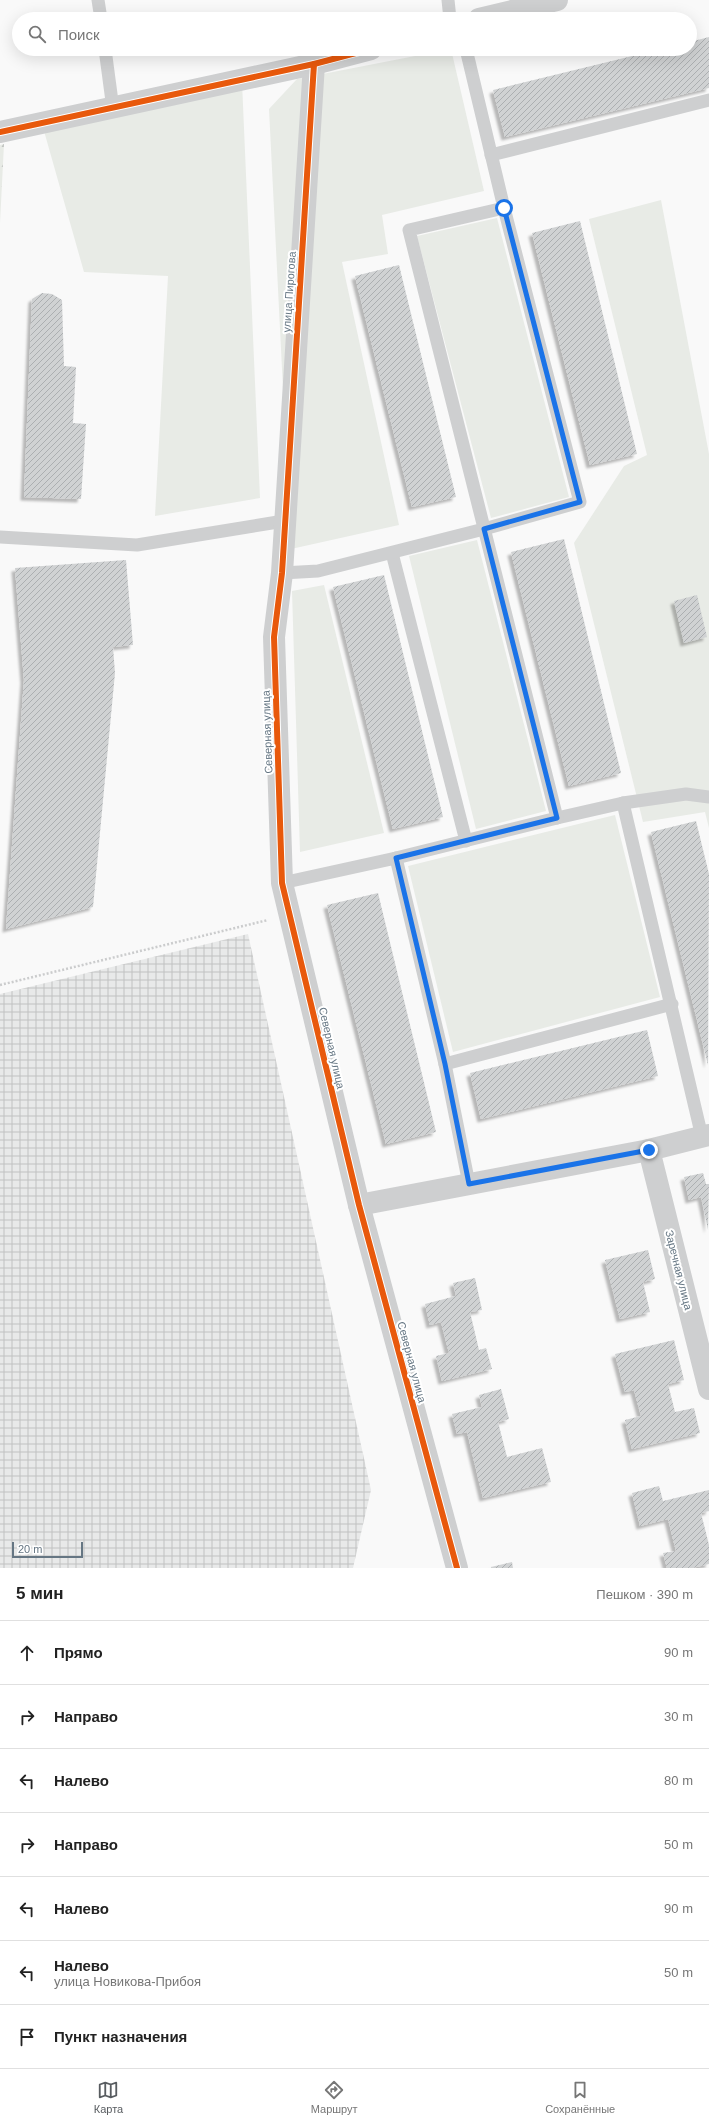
<!DOCTYPE html>
<html lang="ru">
<head>
<meta charset="utf-8">
<style>
  body { margin:0; font-family:Helvetica,sans-serif; background:#f6f6f6; color:#222 }
  .scale { position:absolute; left:12px; bottom:10px; width:71px; box-sizing:border-box; padding-left:4px; border:2px solid #657683; border-top:0; font-size:11px; line-height:14px; white-space:nowrap; color:#657683; -webkit-text-stroke:3px #fff; paint-order:stroke }
  .stop { position:absolute; width:12px; height:12px; margin:-9px; border:3px solid #1a73e8; border-radius:50%; background:#fff }
  .stop.end { background:#1a73e8; border-color:#fff; box-shadow:0 1px 4px #0008 }
  .list { margin:0; padding:0; list-style:none }
  h2 { display:flex; justify-content:space-between; align-items:center; height:52px; margin:0; padding:0 16px; font-size:17px }
  h2 small { font-size:13px; font-weight:400; color:#767676 }
  .list li { display:grid; grid-template-columns:26px 1fr auto; gap:12px; align-items:center; box-sizing:border-box; height:64px; padding:0 16px; border-top:1px solid #e0e0e0 }
  .list b { display:block; font-size:15px; white-space:nowrap }
  .list p { margin:0; font-size:13px; white-space:nowrap; color:#767676 }
  .list em { font-size:13px; font-style:normal; color:#767676 }
  .icon { flex:none; width:22px; height:22px; fill:none; stroke:currentColor; stroke-width:2; stroke-linecap:round; stroke-linejoin:round }
  .map { position:relative; flex:none; width:709px; height:1568px; overflow:hidden }
  .search { position:absolute; background:#fff; box-shadow:0 4px 16px #0002; left:12px; right:12px; top:12px; height:44px; display:flex; align-items:center; gap:10px; box-sizing:border-box; padding:0 14px; border-radius:22px; color:#767676; font-size:15px }
  .sheet { height:500px; background:#fff }
  nav { display:flex; justify-content:space-around; align-items:center; box-sizing:border-box; height:56px; border-top:1px solid #e0e0e0; background:#fff; font-size:11px; color:#767676 }
  nav a { display:grid; justify-items:center; gap:2px }
  nav .on { color:#585c60 }
  .map>svg:first-child { display:block }
  .industrial { fill:url(#industrial-grid) }
  .grass { fill:#e8ebe6 }
  .forest { fill:url(#forest-firs) }
  .building { fill:url(#building-hatch); filter:url(#shadow) }
  .lines { fill:none; stroke-linecap:round; stroke-linejoin:round }
  .path { stroke:#cbcccd; stroke-width:2.5; stroke-dasharray:2 2; stroke-linecap:butt }
  .lane { stroke:#cecfd0; stroke-width:13 }
  .street { stroke:#cecfd0; stroke-width:22 }
  .cycleway-casing { stroke:#fff; stroke-width:8 }
  .cycleway { stroke:#e8590c; stroke-width:6 }
  .route { stroke:#1a73e8; stroke-width:5 }
  .labels { text-anchor:middle; stroke-width:4; stroke-linejoin:round; paint-order:stroke }
  .street-label { font-size:11px; fill:#657683; stroke:#fff }
</style>
</head>
<body>
<div class="map">
<svg width="709" height="1568" viewBox="0 0 709 1568">
  <defs>
    <pattern id="industrial-grid" width="8" height="8" patternUnits="userSpaceOnUse"><rect width="8" height="8" fill="#e8e9e9"/><path d="M0 4h8M4 0v8" fill="none" stroke="#c0c1c2"/></pattern>
    <pattern id="forest-firs" width="22" height="20" patternUnits="userSpaceOnUse"><rect width="22" height="20" fill="#e8ebe6"/><path d="M5 1l3.5 6h-7zM16 11l3.5 6h-7z" fill="#c0c3c0"/></pattern>
    <pattern id="building-hatch" width="6" height="6" patternUnits="userSpaceOnUse"><rect width="6" height="6" fill="#d0d2d3"/><path d="M-1 1l2-2M0 6l6-6M5 7l2-2" fill="none" stroke="#acafb1"/></pattern>
    <filter id="shadow"><feDropShadow dx="-3.5" dy="3.5" stdDeviation="1" flood-color="#0004"/></filter>
  </defs>
  <rect width="100%" height="100%" fill="#f9f9f9"/>
  <!-- industrial -->
  <polygon class="industrial" points="248,934 371,1490 353,1568 0,1568 0,994"/>
  <!-- grass -->
  <g class="grass">
    <polygon points="451,49 484,191 382,215 388,254 342,262 399,525 291,549 269,109 297,79"/>
    <polygon points="242,82 260,498 155,516 168,276 84,272 42,124"/>
    <polygon points="661,200 709,454 709,828 705,812 643,822 574,543 624,466 647,455 589,219"/>
    <polygon points="497,218 569,497 491,518 417,236"/>
    <polygon points="477,540 546,811 476,829 409,556"/>
    <polygon points="324,585 384,833 300,852 292,591"/>
    <polygon points="615,815 660,997 453,1052 408,866"/>
  </g>
  <!-- forest -->
  <polygon class="forest" points="4,144 0,223 0,145"/>
  <!-- building -->
  <g class="building">
    <polygon points="709,37 709,88 505,137 493,90 661,49 690,49 690,42"/>
    <polygon points="580,221 637,454 590,465 532,233"/>
    <polygon points="399,265 456,497 412,507 355,276"/>
    <polygon points="42,293 52,294 62,300 64,366 76,367 73,423 86,424 81,499 24,497 32,299"/>
    <polygon points="564,539 621,773 569,786 511,552"/>
    <polygon points="126,560 133,645 113,647 115,673 93,907 6,929 24,680 15,568"/>
    <polygon points="384,575 443,817 393,829 333,587"/>
    <polygon points="697,595 707,637 684,643 674,601"/>
    <polygon points="696,821 709,874 708,1065 651,832"/>
    <polygon points="378,893 436,1132 386,1144 327,905"/>
    <polygon points="647,1030 658,1076 481,1119 470,1073"/>
    <polygon points="703,1173 706,1184 709,1184 708,1230 701,1197 689,1200 684,1177"/>
    <polygon points="648,1250 655,1279 643,1282 650,1312 620,1319 605,1260"/>
    <polygon points="475,1278 482,1310 470,1312 479,1350 486,1348 492,1369 442,1381 436,1356 449,1353 441,1322 430,1325 425,1304 456,1296 453,1283"/>
    <polygon points="674,1340 684,1380 668,1384 675,1412 694,1408 700,1433 632,1449 625,1420 641,1416 634,1390 625,1392 615,1354"/>
    <polygon points="501,1389 509,1419 498,1422 507,1457 542,1448 551,1482 483,1498 467,1432 457,1434 452,1414 482,1407 479,1395"/>
    <polygon points="659,1486 663,1501 709,1490 709,1511 701,1513 709,1545 709,1564 692,1568 667,1568 663,1553 676,1551 668,1519 640,1526 632,1493"/>
    <polygon points="512,1562 513,1568 491,1568 491,1567"/>
  </g>
  <g class="lines">
    <!-- path -->
    <polyline class="path" points="0,985 268,920"/>
    <!-- lane -->
    <g class="lane">
      <polyline points="98,0 101,19"/>
      <polyline points="448,0 450,19"/>
      <polyline points="105,49 113,109"/>
      <polyline points="491,155 709,100"/>
      <polyline points="0,537 137,545 284,521"/>
      <polyline points="392,553 466,841"/>
      <polyline points="282,573 318,571 484,529 580,502 504,208"/>
      <polyline points="623,803 686,794 709,797"/>
      <polyline points="557,818 623,803 702,1137"/>
      <polyline points="396,858 557,818 409,230 504,208 466,49"/>
      <polyline points="282,883 396,858 445,1064 469,1184"/>
      <polyline points="445,1064 672,1004"/>
    </g>
    <!-- street -->
    <g class="street">
      <polyline points="479,19 557,0"/>
      <polyline points="314,64 282,573 274,637 282,883 359,1205 457,1568"/>
      <polyline points="0,132 314,64 371,49"/>
      <polyline points="649,1150 709,1389"/>
      <polyline points="359,1205 649,1150 709,1135"/>
    </g>
    <!-- cycleway casing -->
    <g class="cycleway-casing">
      <g id="cycleway">
        <polyline points="314,64 282,573 274,637 282,883 359,1205 457,1568"/>
        <polyline points="0,132 314,64 371,49"/>
      </g>
    </g>
    <!-- cycleway -->
    <use href="#cycleway" class="cycleway"/>
  </g>
  <g class="lines">
    <!-- route -->
    <polyline class="route" points="504,208 580,502 484,529 557,818 396,858 445,1064 469,1184 649,1150"/>
  </g>
  <g class="labels">
    <!-- street labels -->
    <g class="street-label">
      <text transform="translate(289 292) rotate(-86)" y="4">улица Пирогова</text>
      <text transform="translate(267 732) rotate(-92)" y="4">Северная улица</text>
      <text transform="translate(332 1048) rotate(77)" y="4">Северная улица</text>
      <text transform="translate(679 1270) rotate(76)" y="4">Заречная улица</text>
      <text transform="translate(412 1362) rotate(75)" y="4">Северная улица</text>
    </g>
  </g>
</svg>
<div class="scale">20 m</div>
<div class="stop" style="left:504px;top:208px"></div>
<div class="stop end" style="left:649px;top:1150px"></div>
<div class="search"><svg class="icon" aria-label="search" viewBox="0 0 24 24"><circle cx="10" cy="10" r="6"/><path d="M15 15l6 6"/></svg>Поиск</div>
</div>
<section class="sheet">
<h2>5 мин<small>Пешком · 390 m</small></h2>
<ul class="list">
<li><svg class="icon" aria-label="ahead" viewBox="0 0 24 24"><path d="M12 20V5M6 11l6-6 6 6"/></svg><div><b>Прямо</b></div><em>90 m</em></li>
<li><svg class="icon" aria-label="right" viewBox="0 0 24 24"><path d="M7 20v-9h11M14 6l5 5-5 5"/></svg><div><b>Направо</b></div><em>30 m</em></li>
<li><svg class="icon" aria-label="left" viewBox="0 0 24 24"><path d="M17 20v-9H6M10 6l-5 5 5 5"/></svg><div><b>Налево</b></div><em>80 m</em></li>
<li><svg class="icon" aria-label="right" viewBox="0 0 24 24"><path d="M7 20v-9h11M14 6l5 5-5 5"/></svg><div><b>Направо</b></div><em>50 m</em></li>
<li><svg class="icon" aria-label="left" viewBox="0 0 24 24"><path d="M17 20v-9H6M10 6l-5 5 5 5"/></svg><div><b>Налево</b></div><em>90 m</em></li>
<li><svg class="icon" aria-label="left" viewBox="0 0 24 24"><path d="M17 20v-9H6M10 6l-5 5 5 5"/></svg><div><b>Налево</b><p>улица Новикова-Прибоя</p></div><em>50 m</em></li>
<li><svg class="icon" aria-label="arrive" viewBox="0 0 24 24"><path d="M6 21V4h12l-3 4 3 4H6"/></svg><div><b>Пункт назначения</b></div></li>
</ul>
</section>
<nav>
<a class="on"><svg class="icon" aria-label="map" viewBox="0 0 24 24"><path d="M3 6l6-2 6 2 6-2v14l-6 2-6-2-6 2zM9 4v14M15 6v14"/></svg>Карта</a>
<a><svg class="icon" aria-label="directions" viewBox="0 0 24 24"><path d="M12 3l9 9-9 9-9-9zM9 14v-3h6M13 9l2 2-2 2"/></svg>Маршрут</a>
<a><svg class="icon" aria-label="saved" viewBox="0 0 24 24"><path d="M7 4h10v16l-5-4-5 4z"/></svg>Сохранённые</a>
</nav>
</body>
</html>
